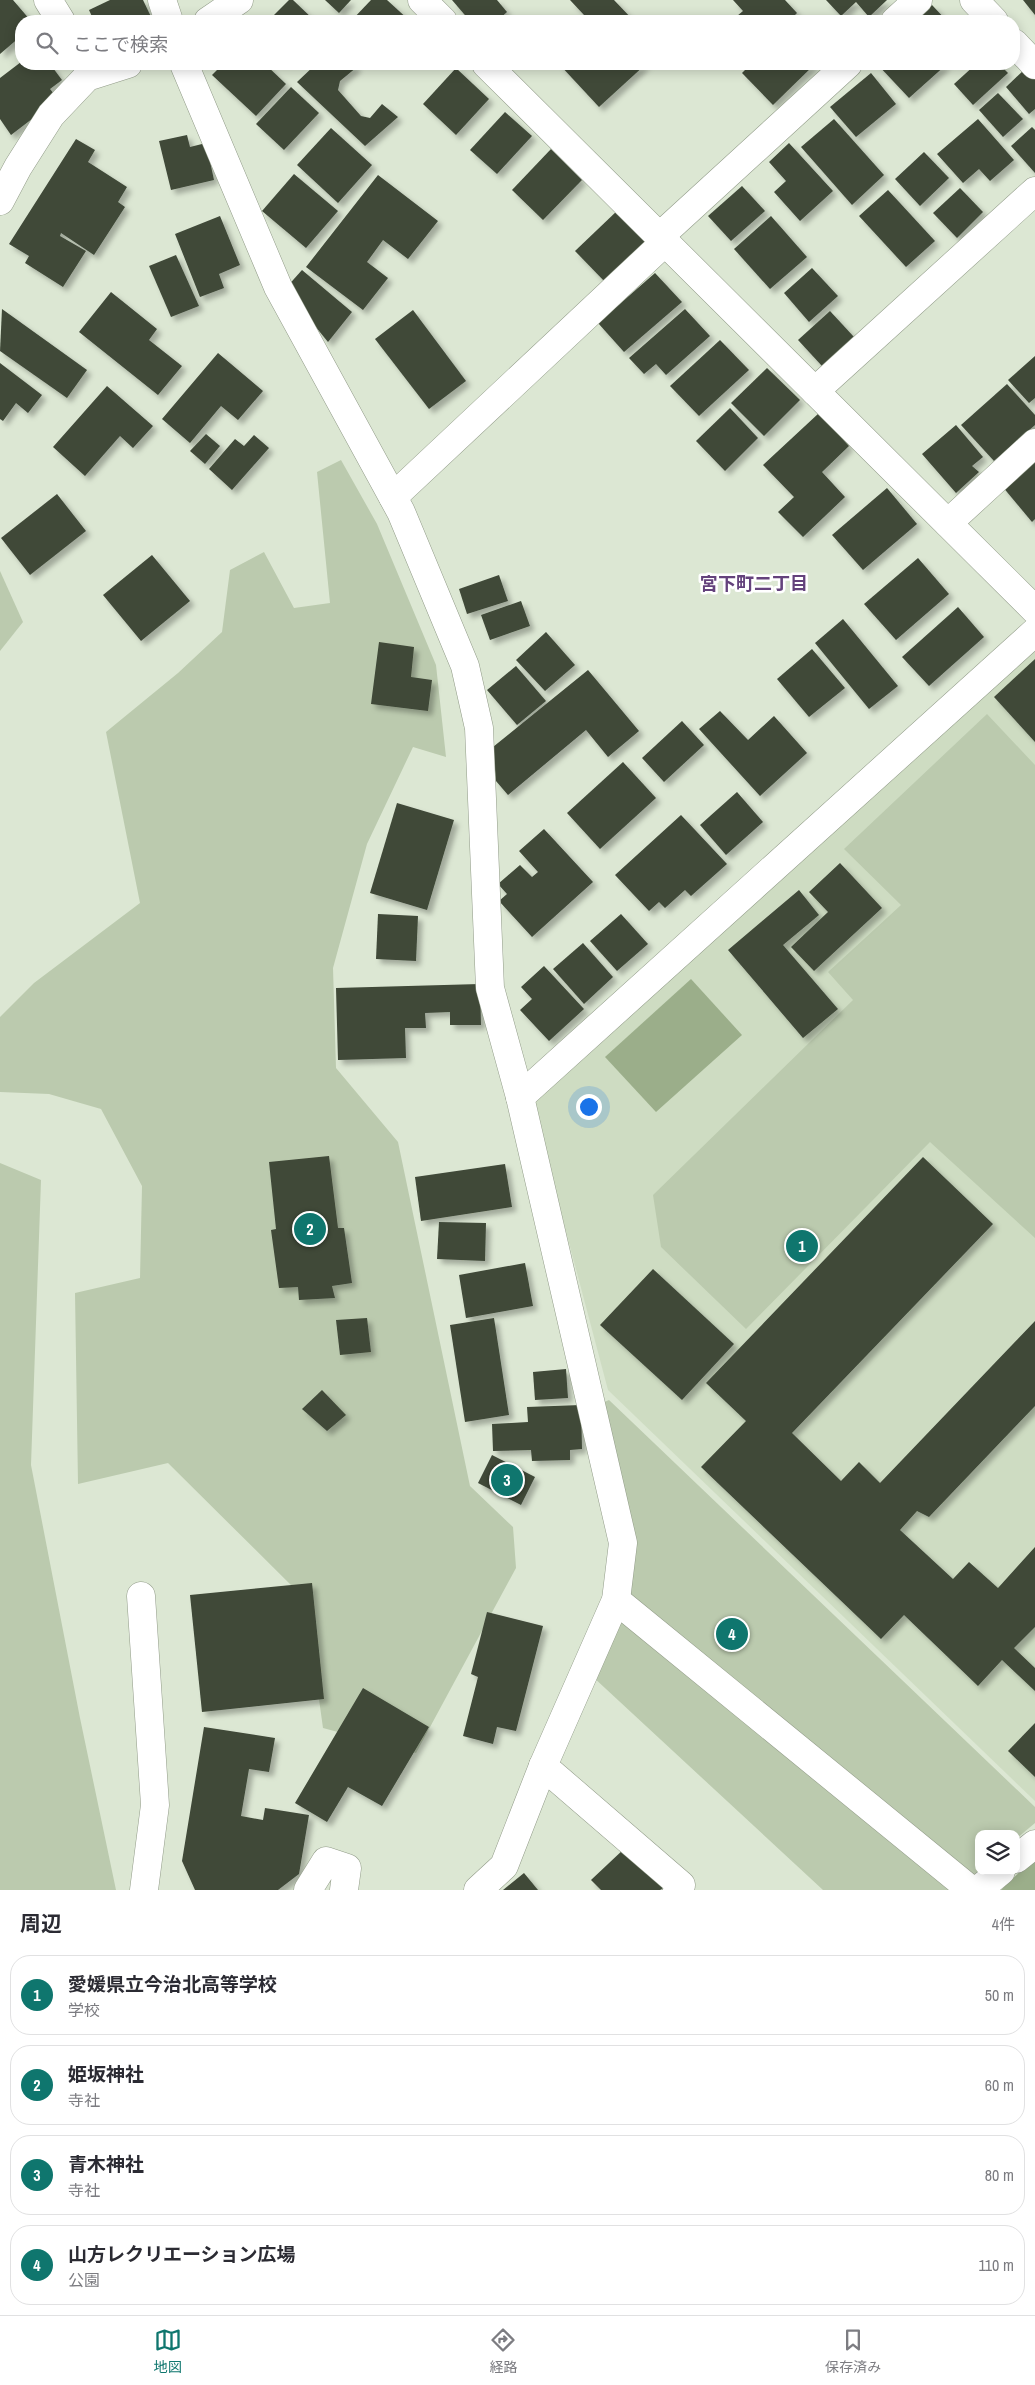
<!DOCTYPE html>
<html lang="ja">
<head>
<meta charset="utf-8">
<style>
  body { margin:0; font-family:"Archivo Narrow","Noto Sans JP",sans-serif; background:#f2f2f3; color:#2b2b33 }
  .controls { position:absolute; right:15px; bottom:15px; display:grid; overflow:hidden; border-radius:10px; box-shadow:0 2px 12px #0003 }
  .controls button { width:45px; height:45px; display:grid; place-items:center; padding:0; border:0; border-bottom:1px solid #e1e1e2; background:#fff; color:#2b2b33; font:25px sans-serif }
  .you { position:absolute; left:588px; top:1106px; width:18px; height:18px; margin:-12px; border:4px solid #fff; border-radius:50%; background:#1a73e8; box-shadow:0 0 0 8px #1a73e833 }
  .badge { display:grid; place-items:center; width:32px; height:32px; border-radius:50%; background:#0f766e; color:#fff; font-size:16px; font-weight:700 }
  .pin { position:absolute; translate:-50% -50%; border:2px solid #fff; box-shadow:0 1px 5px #0006 }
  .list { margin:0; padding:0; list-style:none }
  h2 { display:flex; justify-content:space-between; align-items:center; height:65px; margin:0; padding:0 20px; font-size:21px }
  h2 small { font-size:16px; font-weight:400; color:#7c7c81 }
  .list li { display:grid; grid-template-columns:32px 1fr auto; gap:15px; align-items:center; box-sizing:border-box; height:80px; margin:0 10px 10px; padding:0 10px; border:1px solid #e1e1e2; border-radius:20px }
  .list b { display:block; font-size:19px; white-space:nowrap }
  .list p { margin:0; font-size:16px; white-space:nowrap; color:#7c7c81 }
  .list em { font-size:16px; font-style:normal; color:#7c7c81 }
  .icon { flex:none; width:28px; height:28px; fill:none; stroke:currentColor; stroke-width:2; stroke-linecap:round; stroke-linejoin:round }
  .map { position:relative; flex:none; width:1035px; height:1890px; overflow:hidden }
  .search { position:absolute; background:#fff; box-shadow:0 2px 12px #0003; left:15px; right:15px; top:15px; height:55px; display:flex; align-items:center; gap:12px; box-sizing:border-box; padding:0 18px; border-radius:20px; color:#7c7c81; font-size:19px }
  .sheet { height:425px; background:#fff }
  nav { display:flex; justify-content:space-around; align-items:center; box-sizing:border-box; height:70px; border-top:1px solid #e1e1e2; background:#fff; font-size:14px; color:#7c7c81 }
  nav a { display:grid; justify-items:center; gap:2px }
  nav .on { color:#0f766e }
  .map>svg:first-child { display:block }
  .built { fill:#cedcc2 }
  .green { fill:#bbcaae }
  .water { fill:#9bae8a }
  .building { fill:#3f4838; filter:url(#shadow) }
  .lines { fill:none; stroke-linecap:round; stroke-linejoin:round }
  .minor-casing { stroke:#919b88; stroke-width:29 }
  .minor { stroke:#fff; stroke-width:28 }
  .labels { text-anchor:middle; stroke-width:5; stroke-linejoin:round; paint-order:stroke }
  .neighbourhood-label { font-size:18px; font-weight:bold; fill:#64427c; stroke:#fff }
</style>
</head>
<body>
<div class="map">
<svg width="1035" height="1890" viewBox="0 0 1035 1890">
  <defs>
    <filter id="shadow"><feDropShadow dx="4.5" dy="4.5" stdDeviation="2.5" flood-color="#0004"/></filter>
  </defs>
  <rect width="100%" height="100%" fill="#dce7d3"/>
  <!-- built -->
  <polygon class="built" points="1035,649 1035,1801 608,1390 532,1103"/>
  <!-- green -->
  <g class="green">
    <polygon points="341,460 377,524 436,665 446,757 413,747 367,844 333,968 336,1068 398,1142 470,1486 513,1527 516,1568 416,1753 323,1728 305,1599 168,1463 78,1484 75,1293 140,1278 142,1186 101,1109 49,1094 0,1092 0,1017 34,983 140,903 106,732 178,673 222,632 230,570 264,552 294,608 330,603 317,472"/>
    <polygon points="0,571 23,622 0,651"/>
    <polygon points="987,714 1035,765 1035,1238 930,1142 746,1329 661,1247 653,1195 853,1000 828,972 901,905 844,849"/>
    <polygon points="0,1163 41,1180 31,1465 80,1718 116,1890 0,1890"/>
    <polygon points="609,1400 1035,1807 1035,1823 1016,1839 1016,1834 979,1834 979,1871 956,1890 823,1890 592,1676 627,1592 600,1404"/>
  </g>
  <!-- water -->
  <g class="water">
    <polygon points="691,979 742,1035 656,1112 605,1057"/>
    <polygon points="1035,1857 1035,1890 1001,1890"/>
  </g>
  <!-- building -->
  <g class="building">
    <polygon points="0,0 13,0 31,21 21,21 21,36 0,54"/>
    <polygon points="110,0 143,0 153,21 94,21 89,10"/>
    <polygon points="289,0 293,0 315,21 268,21"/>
    <polygon points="325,0 351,0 339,13"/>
    <polygon points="371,0 387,0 410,21 351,21"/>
    <polygon points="452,0 497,0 507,12 497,21 470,21"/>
    <polygon points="570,0 614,0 634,21 577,21 584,15"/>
    <polygon points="733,0 785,0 797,13 789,21 742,21 737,16 743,11"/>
    <polygon points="826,0 887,0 869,17 856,2 841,16"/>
    <polygon points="1023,0 1035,0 1035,15"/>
    <polygon points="932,5 947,21 914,21"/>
    <polygon points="21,62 50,64 62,80 50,89 58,99 11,135 0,119 0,78"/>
    <polygon points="223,64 265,64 286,84 256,116 212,75"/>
    <polygon points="316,64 354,64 357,67 340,81 338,90 361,116 370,118 382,104 398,117 365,146 297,82"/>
    <polygon points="559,64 646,64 599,107"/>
    <polygon points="751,64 815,64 773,105 742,73"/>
    <polygon points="877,64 947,64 909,98"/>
    <polygon points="976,64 999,64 1008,73 973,105 954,84"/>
    <polygon points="456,68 489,99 456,135 423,104"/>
    <polygon points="1026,68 1035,78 1035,109 1029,114 1006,87"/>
    <polygon points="871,73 896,104 856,137 830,107"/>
    <polygon points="291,87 319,113 284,150 256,124"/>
    <polygon points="998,93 1023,119 1003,137 979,110"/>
    <polygon points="505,112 532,136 497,174 470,150"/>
    <polygon points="834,119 884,175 852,205 801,147"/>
    <polygon points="978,119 1014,160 990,181 979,169 963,183 937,154"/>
    <polygon points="1032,127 1035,130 1035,173 1011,146"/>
    <polygon points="331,128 372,165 338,203 297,165"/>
    <polygon points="187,135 190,147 206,143 214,180 171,190 159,141"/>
    <polygon points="76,139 95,150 88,162 127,187 118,202 125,207 94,255 61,233 60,236 86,251 63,287 25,263 29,256 9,244"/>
    <polygon points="789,143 833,191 800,221 774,192 786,181 769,162"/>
    <polygon points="551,149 582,180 543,220 512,190"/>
    <polygon points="924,152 949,178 920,206 895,179"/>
    <polygon points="294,174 338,211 306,248 262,211"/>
    <polygon points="378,175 438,221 408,259 383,240 367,262 388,278 363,310 306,267"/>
    <polygon points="742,186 765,211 731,241 708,216"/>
    <polygon points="960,188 983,212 957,238 933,213"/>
    <polygon points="888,190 935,241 906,267 859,216"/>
    <polygon points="619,209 650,241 606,283 575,251"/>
    <polygon points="220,216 240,265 219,274 224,288 200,297 175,234"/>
    <polygon points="771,216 807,257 770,289 734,249"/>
    <polygon points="176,255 199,306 171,317 149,266"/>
    <polygon points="812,268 838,296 809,322 784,293"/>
    <polygon points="302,270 352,312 328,342 285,289"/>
    <polygon points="655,273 682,302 624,352 598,323"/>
    <polygon points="111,292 157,329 149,340 182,366 158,395 79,332"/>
    <polygon points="2,309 87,370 67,398 0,351"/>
    <polygon points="685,309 710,336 666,375 656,364 644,374 629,358"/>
    <polygon points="413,310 466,381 429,409 375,339"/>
    <polygon points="830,311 854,337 822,366 798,340"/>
    <polygon points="720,340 749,370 699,416 670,386"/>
    <polygon points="218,353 263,391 238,420 221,406 190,443 162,419"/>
    <polygon points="1035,356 1035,398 1029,403 1008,380"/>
    <polygon points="0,363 42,395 28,413 16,403 3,421 0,419"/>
    <polygon points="767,368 800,400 764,436 731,403"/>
    <polygon points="1007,384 1035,415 1035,425 994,461 961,425"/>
    <polygon points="107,386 153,426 133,448 120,436 85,476 53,447"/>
    <polygon points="730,408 758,438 725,471 696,441"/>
    <polygon points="819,413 849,446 822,472 845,497 803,537 778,512 794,497 763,465"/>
    <polygon points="956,425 983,457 972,466 979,472 956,493 922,454"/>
    <polygon points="206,434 220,446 205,464 190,451"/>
    <polygon points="254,435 269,448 232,490 209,469 235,439 244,446"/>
    <polygon points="1035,458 1035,519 1032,522 1002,486"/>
    <polygon points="887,488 917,524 863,570 832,535"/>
    <polygon points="57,494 86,531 30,575 1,538"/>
    <polygon points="152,555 190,601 141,641 103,595"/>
    <polygon points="918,558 949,594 896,640 864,604"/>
    <polygon points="499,575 508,601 467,614 459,589"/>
    <polygon points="521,601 530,626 490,640 481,615"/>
    <polygon points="958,607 984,637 929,686 902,657"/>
    <polygon points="843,619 898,686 869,709 815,643"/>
    <polygon points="546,632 575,665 545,691 516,660"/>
    <polygon points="379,642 414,647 411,677 432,680 428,711 371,704"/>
    <polygon points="812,649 845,688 809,717 777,679"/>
    <polygon points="1035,659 1035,742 994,697"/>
    <polygon points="516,666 546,701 517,725 487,690"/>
    <polygon points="588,670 639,731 608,757 586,730 508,795 496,781 493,747"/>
    <polygon points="720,711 748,740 774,716 807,753 760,796 699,729"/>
    <polygon points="682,721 704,745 664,782 642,758"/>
    <polygon points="623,762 656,798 600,849 567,813"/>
    <polygon points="737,792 763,822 726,855 700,825"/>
    <polygon points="397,803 454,820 427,910 370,893"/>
    <polygon points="681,815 727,864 691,896 685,890 665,908 659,902 649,911 615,875"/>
    <polygon points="544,829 593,882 532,937 499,901 507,894 498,884 520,865 532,877 538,872 519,851"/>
    <polygon points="840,863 882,908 814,971 791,947 828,912 809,892"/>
    <polygon points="799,890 819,915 783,945 838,1009 803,1038 728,950"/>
    <polygon points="378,914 418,916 416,961 376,959"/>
    <polygon points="621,914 648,944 617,971 590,941"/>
    <polygon points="583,943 613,977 584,1004 553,969"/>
    <polygon points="544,966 584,1009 549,1041 520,1010 532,999 521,987"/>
    <polygon points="480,984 481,1025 450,1025 450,1012 425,1013 426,1028 405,1028 406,1058 338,1060 336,988"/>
    <polygon points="329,1156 338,1228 344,1228 352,1283 332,1286 335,1298 299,1300 298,1287 279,1288 271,1230 276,1229 269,1162"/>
    <polygon points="923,1157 993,1224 792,1433 841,1481 859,1462 880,1483 1035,1321 1035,1406 929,1517 917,1511 900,1530 953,1579 969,1562 998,1588 1035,1547 1035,1627 1014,1648 1035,1668 1035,1691 1002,1660 978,1686 904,1615 881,1639 701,1467 746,1421 706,1383"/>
    <polygon points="505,1164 512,1207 421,1221 415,1177"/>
    <polygon points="439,1222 486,1223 485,1261 437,1259"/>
    <polygon points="525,1263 533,1306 466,1318 459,1275"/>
    <polygon points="653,1269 734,1344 682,1400 600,1325"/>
    <polygon points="367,1318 371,1352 340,1355 336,1320"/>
    <polygon points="494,1318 509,1415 465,1422 450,1325"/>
    <polygon points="566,1369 568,1398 535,1400 533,1372"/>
    <polygon points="322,1390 346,1415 327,1431 302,1409"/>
    <polygon points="581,1405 582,1449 570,1450 570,1460 532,1461 531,1450 493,1451 492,1424 528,1422 527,1407"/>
    <polygon points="492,1455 535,1477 521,1505 478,1483"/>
    <polygon points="312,1583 324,1699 202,1712 190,1595"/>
    <polygon points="487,1612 543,1626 516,1731 497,1727 493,1744 463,1736 478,1677 471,1674"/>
    <polygon points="363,1688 429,1727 382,1806 348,1787 327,1822 295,1803"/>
    <polygon points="1035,1723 1035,1777 1008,1751"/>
    <polygon points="204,1727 275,1738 269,1772 249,1769 241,1816 263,1820 265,1808 309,1815 299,1874 278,1890 195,1890 182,1861"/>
    <polygon points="625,1848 663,1888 660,1890 601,1890 591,1880"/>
    <polygon points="524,1873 538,1890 503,1890"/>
  </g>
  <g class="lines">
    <!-- minor casing -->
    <g class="minor-casing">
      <g id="minor">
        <polyline points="48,0 61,21"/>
        <polyline points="162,0 169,21"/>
        <polyline points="422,0 443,21"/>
        <polyline points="974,0 994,21"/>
        <polyline points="208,21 239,0"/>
        <polyline points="895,21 918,0"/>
        <polyline points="1014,43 1035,65"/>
        <polyline points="184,64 278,287 401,512 465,666 479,728 490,988 520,1097 623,1543 616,1600 543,1766 504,1866 478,1890"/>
        <polyline points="486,64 1035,610"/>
        <polyline points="0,201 18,167 51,115 87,77 128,64"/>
        <polyline points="659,237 848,64"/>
        <polyline points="815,391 1035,191"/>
        <polyline points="393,497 665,242"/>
        <polyline points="948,523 1035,443"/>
        <polyline points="520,1097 1035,632"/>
        <polyline points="141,1596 155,1805 144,1890"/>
        <polyline points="616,1600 971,1890"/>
        <polyline points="543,1766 681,1885 677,1890"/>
        <polyline points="1016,1859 1035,1844"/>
        <polyline points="308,1890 326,1861 347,1868 344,1890"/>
        <polyline points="978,1890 1001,1871"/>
      </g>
    </g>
    <!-- minor -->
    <use href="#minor" class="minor"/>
  </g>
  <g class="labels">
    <!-- neighbourhood labels -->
    <g class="neighbourhood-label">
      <text x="754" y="590">宮下町二丁目</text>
    </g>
  </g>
</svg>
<div class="controls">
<button><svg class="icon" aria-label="layers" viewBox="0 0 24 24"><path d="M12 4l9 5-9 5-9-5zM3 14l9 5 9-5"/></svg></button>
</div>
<div class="you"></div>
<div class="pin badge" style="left:802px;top:1246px">1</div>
<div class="pin badge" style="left:310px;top:1229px">2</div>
<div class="pin badge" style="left:507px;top:1480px">3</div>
<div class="pin badge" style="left:732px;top:1634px">4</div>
<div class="search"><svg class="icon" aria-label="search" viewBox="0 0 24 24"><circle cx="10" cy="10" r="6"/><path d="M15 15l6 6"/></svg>ここで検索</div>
</div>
<section class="sheet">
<h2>周辺<small>4件</small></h2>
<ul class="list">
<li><span class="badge">1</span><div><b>愛媛県立今治北高等学校</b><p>学校</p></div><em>50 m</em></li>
<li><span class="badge">2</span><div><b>姫坂神社</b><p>寺社</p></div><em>60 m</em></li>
<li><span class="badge">3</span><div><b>青木神社</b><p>寺社</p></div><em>80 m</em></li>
<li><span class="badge">4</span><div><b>山方レクリエーション広場</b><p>公園</p></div><em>110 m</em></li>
</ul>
</section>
<nav>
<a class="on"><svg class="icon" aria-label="map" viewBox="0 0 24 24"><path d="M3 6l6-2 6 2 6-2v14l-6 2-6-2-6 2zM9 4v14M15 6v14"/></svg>地図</a>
<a><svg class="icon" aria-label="directions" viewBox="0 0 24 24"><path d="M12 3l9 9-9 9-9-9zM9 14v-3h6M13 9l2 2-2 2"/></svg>経路</a>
<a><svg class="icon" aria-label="saved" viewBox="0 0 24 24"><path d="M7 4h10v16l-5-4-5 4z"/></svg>保存済み</a>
</nav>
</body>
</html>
